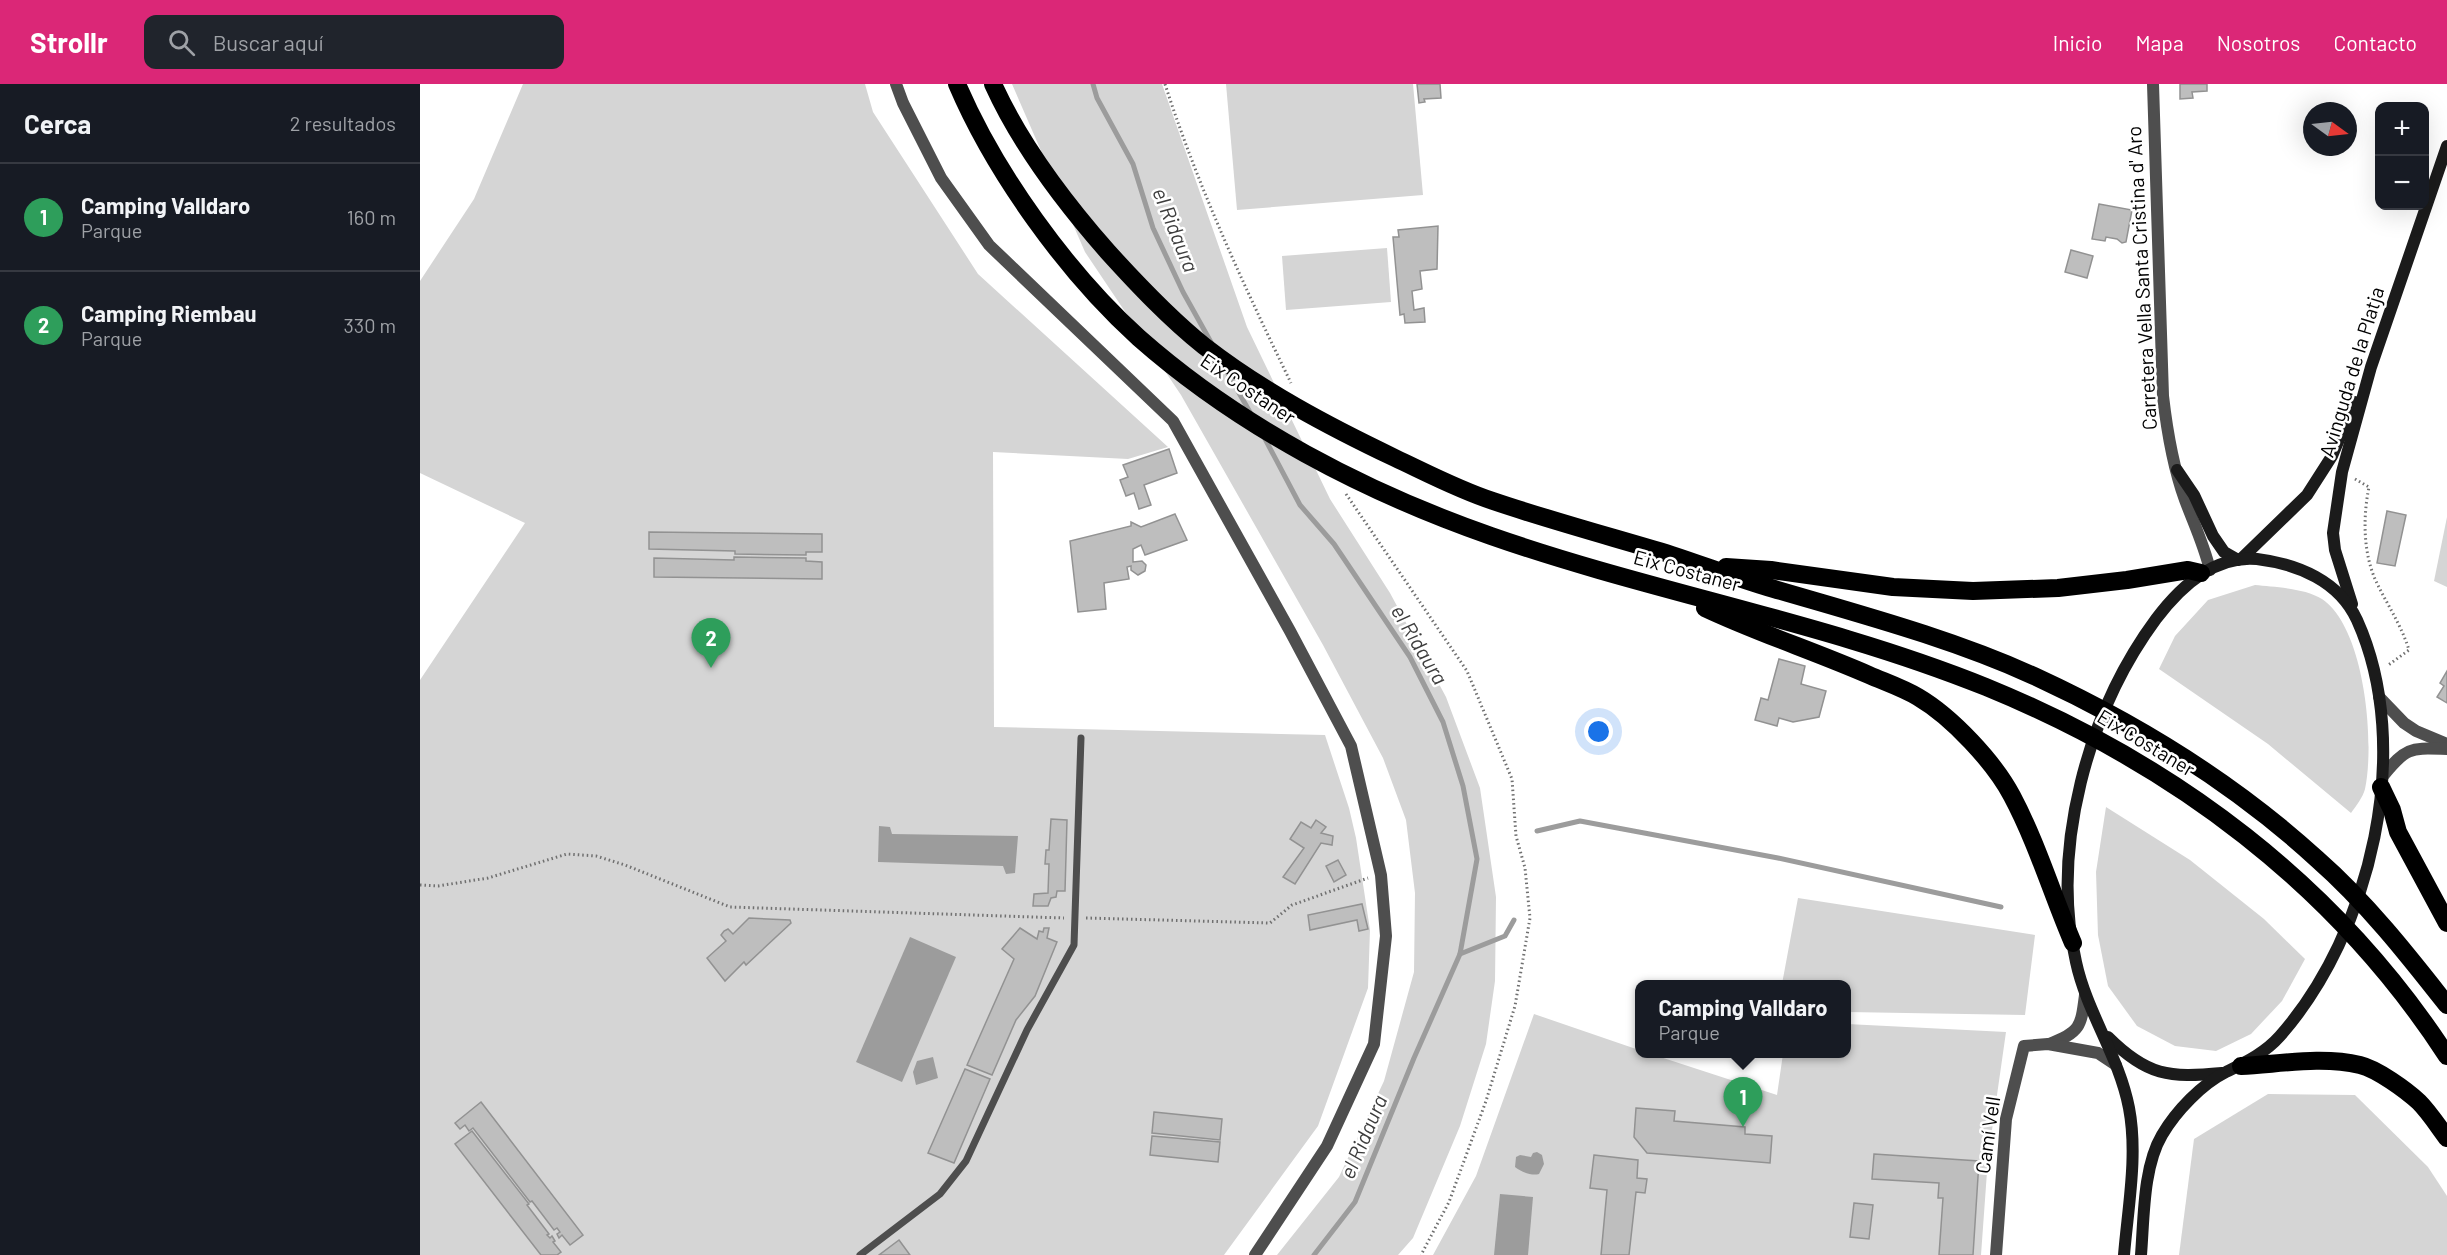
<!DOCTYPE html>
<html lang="es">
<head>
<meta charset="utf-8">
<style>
  body { margin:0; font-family:Barlow,sans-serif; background:#20242c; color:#f1f3f6 }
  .controls { position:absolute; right:18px; top:18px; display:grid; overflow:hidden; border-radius:12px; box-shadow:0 6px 24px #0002 }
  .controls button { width:54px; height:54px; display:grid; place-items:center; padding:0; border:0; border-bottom:2px solid #363941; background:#171b24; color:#f1f3f6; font:30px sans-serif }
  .compass { position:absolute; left:1883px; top:18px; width:54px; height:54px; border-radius:50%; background:#171b24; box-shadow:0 6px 24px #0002; rotate:105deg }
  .you { position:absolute; left:1179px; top:648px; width:21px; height:21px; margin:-15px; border:4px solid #fff; border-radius:50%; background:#1a73e8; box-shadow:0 0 0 9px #1a73e833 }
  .badge { display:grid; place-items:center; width:39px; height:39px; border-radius:50%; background:#db2777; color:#fff; font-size:20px; font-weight:700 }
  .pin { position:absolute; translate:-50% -50px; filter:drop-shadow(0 2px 3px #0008) }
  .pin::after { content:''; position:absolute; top:32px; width:21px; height:18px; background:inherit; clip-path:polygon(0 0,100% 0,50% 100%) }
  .popup { position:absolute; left:1215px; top:896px; width:216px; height:78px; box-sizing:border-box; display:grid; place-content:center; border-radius:12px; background:#171b24; filter:drop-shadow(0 2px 4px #0005); font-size:20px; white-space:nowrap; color:#9ea1a6 }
  .popup b { font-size:22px; color:#f1f3f6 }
  .popup::after { content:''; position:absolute; left:50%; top:100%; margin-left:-12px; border:12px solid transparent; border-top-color:#171b24 }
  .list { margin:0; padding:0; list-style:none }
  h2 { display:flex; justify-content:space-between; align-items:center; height:78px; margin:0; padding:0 24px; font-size:26px }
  h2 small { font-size:20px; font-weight:400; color:#9ea1a6 }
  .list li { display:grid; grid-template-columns:39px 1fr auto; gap:18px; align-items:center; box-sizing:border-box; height:108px; padding:0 24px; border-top:2px solid #363941 }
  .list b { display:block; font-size:22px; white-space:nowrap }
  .list p { margin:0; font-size:20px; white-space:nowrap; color:#9ea1a6 }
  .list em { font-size:20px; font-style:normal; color:#9ea1a6 }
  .icon { flex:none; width:33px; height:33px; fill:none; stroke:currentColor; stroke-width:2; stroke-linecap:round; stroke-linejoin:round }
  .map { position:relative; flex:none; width:2027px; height:1171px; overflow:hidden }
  header { display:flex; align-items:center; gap:36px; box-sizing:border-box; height:84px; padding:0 30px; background:#db2777; color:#fff }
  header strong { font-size:28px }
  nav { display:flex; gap:33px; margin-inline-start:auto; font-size:21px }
  .search { width:420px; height:54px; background:#20242c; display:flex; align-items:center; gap:15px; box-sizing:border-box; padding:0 21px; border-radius:12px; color:#9ea1a6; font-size:22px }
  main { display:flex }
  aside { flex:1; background:#171b24 }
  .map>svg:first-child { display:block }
  .green { fill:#d5d5d5 }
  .water { fill:#9c9c9c }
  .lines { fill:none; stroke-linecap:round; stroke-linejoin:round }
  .stream { stroke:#9c9c9c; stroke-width:5 }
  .building { fill:#bebebe; stroke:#929292; stroke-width:1.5 }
  .path { stroke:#707070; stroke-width:3; stroke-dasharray:1.5 3; stroke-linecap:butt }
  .lane { stroke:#4e4e4e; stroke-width:7 }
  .street { stroke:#4e4e4e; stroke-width:12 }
  .secondary { stroke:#1b1b1b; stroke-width:12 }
  .highway { stroke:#000; stroke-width:18 }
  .labels { text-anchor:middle; stroke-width:5; stroke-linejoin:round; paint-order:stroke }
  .street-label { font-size:20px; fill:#000; stroke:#fff }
  .water-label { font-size:21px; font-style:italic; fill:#3d3d3d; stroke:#fff }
</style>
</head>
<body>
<header>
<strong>Strollr</strong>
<div class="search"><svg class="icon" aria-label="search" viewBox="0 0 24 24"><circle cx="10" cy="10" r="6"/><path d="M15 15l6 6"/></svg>Buscar aquí</div>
<nav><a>Inicio</a><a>Mapa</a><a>Nosotros</a><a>Contacto</a></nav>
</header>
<main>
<aside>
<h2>Cerca<small>2 resultados</small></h2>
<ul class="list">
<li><span class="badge" style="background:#2e9e5b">1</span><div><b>Camping Valldaro</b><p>Parque</p></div><em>160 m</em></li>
<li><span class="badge" style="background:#2e9e5b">2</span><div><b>Camping Riembau</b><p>Parque</p></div><em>330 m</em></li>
</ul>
</aside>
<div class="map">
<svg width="2027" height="1171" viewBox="0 0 2027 1171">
  <rect width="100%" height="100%" fill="#fff"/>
  <!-- green -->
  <g class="green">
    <polygon points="103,0 445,0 453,28 558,190 748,363 708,375 573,368 574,643 905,651 929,724 936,754 950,846 948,904 898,1042 804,1171 0,1171 0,596 105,439 0,389 0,197 54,115"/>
    <polygon points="592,0 742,0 827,243 910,415 970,509 1026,613 1060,704 1076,813 1075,897 1066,960 1040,1042 993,1154 978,1171 857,1171 919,1093 964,997 994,888 995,809 986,736 963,674 903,561 761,311 665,168"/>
    <polygon points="806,0 993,0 1003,111 817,126"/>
    <polygon points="967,164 971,218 866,226 862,172"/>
    <polygon points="2027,433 2027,503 2014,497"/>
    <path d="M 1835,501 C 1854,503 1885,504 1902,515 C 1945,544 1955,658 1945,705 C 1943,713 1936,722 1931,729 L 1848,660 L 1739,585 L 1755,552 L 1788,516 Z"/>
    <polygon points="1686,723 1770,776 1844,835 1885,875 1862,917 1831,950 1796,967 1755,962 1717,942 1688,902 1678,851 1676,788"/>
    <polygon points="1378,814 1615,851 1605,931 1427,928 1426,900 1362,900"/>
    <polygon points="1114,930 1219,966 1220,970 1231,970 1357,1011 1363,970 1426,970 1427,940 1586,948 1568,1074 1561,1171 1013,1171 1056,1092"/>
    <polygon points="1848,1010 1935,1011 2008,1083 2027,1112 2027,1171 1759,1171 1774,1055"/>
  </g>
  <!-- water -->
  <g class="water">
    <polygon points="459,742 470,743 472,750 598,752 595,789 586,790 583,782 458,778"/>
    <polygon points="490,853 536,873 482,998 436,978"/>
    <polygon points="513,973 518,994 496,1001 493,988 497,977"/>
    <path d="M 1117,1068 L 1122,1071 L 1124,1080 L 1119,1090 C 1112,1092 1101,1088 1095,1083 L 1096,1073 L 1100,1071 L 1111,1073 L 1113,1069 Z"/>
    <polygon points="1080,1110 1113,1113 1108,1171 1074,1171"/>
  </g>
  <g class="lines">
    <!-- stream -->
    <g class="stream">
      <polyline points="673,0 677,14 713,80 733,144 763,208 792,260"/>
      <polyline points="806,286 831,330"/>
      <polyline points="843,351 880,421 914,460 990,573 1023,638 1043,702 1057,775 1040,870 994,974 935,1118 894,1171"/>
      <polyline points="1117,747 1160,737 1358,774 1581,823"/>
      <polyline points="1040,870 1085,852 1094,836"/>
    </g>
  </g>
  <!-- building -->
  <g class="building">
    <polygon points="997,0 1020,0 1021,14 1004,15 1005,18 999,19"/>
    <polygon points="1760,0 1787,0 1787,7 1772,8 1773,14 1760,15"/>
    <polygon points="1679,120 1712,126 1706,158 1702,159 1697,155 1686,153 1685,157 1672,155"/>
    <polygon points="1018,142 1017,185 1000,187 1002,205 992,207 994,226 1004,224 1005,238 985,239 984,230 980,231 973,153 979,153 978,146"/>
    <polygon points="1651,166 1673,172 1667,194 1645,188"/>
    <polygon points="749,365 757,389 724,401 731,421 719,425 714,409 706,412 700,396 708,393 703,381"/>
    <polygon points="1967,427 1986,431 1975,482 1957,479"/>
    <polygon points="755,430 767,456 725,471 721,461 713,465 713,478 722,477 726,481 725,487 718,491 711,486 711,482 707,483 709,495 684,499 686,525 658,528 650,457 711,442 711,438 721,443"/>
    <polygon points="229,448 402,450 402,468 386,468 386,471 315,470 315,467 229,465"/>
    <polygon points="314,473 386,474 386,477 402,478 402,495 234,493 234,474 314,476"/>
    <polygon points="1359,575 1385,582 1381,600 1406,607 1399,633 1373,638 1359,634 1357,642 1335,636 1341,614 1348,616"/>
    <polygon points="2027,587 2027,619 2017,613 2024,602 2020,599"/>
    <polygon points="631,735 647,736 645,807 637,807 636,813 631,814 628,822 613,822 614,810 628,809 629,780 625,780 626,766 629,766"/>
    <polygon points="896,736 906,743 901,749 913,752 912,761 901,759 875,800 863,793 884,764 870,755 881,738 891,744"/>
    <polygon points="918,776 926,791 914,798 906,782"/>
    <polygon points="942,820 948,845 939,847 937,836 890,846 888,831"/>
    <polygon points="329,834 370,836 371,839 326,881 324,878 305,897 287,874 306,857 301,851 304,847 308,845 313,850"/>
    <polygon points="600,844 617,855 619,847 623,848 624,844 629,844 627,854 637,858 615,912 596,936 572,991 547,981 594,875 582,865"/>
    <polygon points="545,985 570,995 534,1079 508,1069"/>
    <polygon points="61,1018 163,1151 150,1161 142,1151 139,1154 137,1150 140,1148 137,1144 134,1146 112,1117 110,1118 53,1044 49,1047 45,1041 40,1045 35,1039"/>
    <polygon points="1216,1024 1255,1027 1254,1037 1325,1043 1325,1050 1352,1052 1350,1079 1227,1069 1214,1053"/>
    <polygon points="734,1028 802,1035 800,1056 732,1049"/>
    <polygon points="52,1047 109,1120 107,1121 129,1150 127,1151 130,1154 132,1152 135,1157 133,1158 141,1168 137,1171 121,1171 35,1060"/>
    <polygon points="732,1052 800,1058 798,1078 730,1071"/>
    <polygon points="1454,1070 1559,1077 1553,1171 1519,1171 1523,1114 1518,1114 1519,1099 1452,1095"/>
    <polygon points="1174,1071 1218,1076 1217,1094 1227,1095 1225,1109 1216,1108 1209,1171 1181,1171 1187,1106 1170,1104"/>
    <polygon points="1434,1119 1453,1121 1449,1155 1430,1153"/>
    <polygon points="479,1156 490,1171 459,1171"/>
  </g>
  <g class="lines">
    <!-- path -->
    <g class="path">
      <path d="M 745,0 C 778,103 824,202 871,299"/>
      <path d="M 1935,395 L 1949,403 C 1943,432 1943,467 1955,495 C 1966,519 1981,540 1989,566 L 1967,582"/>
      <polyline points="926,410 1047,587 1092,695 1096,752 1105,784 1110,834 1095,922 1066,1017 1029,1118 1001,1171"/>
      <polyline points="0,801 18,802 68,794 147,770 176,772 205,781 310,823 644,834"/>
      <polyline points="666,834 850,839 872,821 948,794"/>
    </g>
    <!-- lane -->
    <polyline class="lane" points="440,1171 520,1110 546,1077 607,946 654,861 661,654"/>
    <!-- street -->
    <g class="street">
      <polyline points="476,0 483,19 521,94 569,161 753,337 870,547 931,662 961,791 966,852 954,960 907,1062 835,1171"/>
      <path d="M 1733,0 L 1743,312 C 1747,347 1753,383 1765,416 C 1774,440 1784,461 1790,486"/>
      <polyline points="1959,613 1984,639 1996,647 2027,660"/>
      <path d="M 1963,692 C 1987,662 1991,664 2027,665"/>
      <path d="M 1629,960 C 1661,948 1661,942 1665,911"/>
      <polyline points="1576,1171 1586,1035 1604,962 1628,960 1678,969 1696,981"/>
    </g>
    <!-- secondary -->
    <g class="secondary">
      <polyline points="1757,386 1774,411 1793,452 1804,468 1818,476"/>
      <polyline points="1821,475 1887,411 1912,372 1935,318"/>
      <polyline points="1932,520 1915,466 1913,449 1922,388 1951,283 2027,62"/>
      <path d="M 1688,953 C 1727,992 1749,994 1802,989"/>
      <path d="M 1704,1171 C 1708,1123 1718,1071 1709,1024 C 1699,972 1667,929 1656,878 C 1630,765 1668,627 1736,535 C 1760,503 1794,471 1837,475 C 1878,480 1919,497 1937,536 C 1995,664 1951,849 1860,952 C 1845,969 1826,978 1806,988 C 1782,1000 1756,1027 1742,1051 C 1723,1083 1724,1134 1721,1171"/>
    </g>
    <!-- highway -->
    <g class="highway">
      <path d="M 537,0 C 575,89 647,189 719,254 C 820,343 945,408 1071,452 C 1234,509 1405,538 1566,603 C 1754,680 1915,800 2027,972"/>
      <path d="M 573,0 C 601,62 644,118 688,168 C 718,201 749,234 784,262 C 842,307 908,342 975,374 C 1007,389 1039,406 1073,417 C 1132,437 1192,453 1252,471 C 1283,481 1313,493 1344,502 C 1435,529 1528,553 1614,592 C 1716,639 1814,699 1897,775 C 1946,818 1987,870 2027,921"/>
      <polyline points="1306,483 1351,486 1473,503 1553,507 1638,504 1707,496 1768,486 1781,489"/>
      <path d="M 1285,524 C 1338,549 1394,567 1449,591 C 1465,598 1483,604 1498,613 C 1532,633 1574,678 1592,712 C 1617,759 1632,810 1653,859"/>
      <polyline points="1961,703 1972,726 1978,748 2027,839"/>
      <path d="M 1821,982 C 1860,980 1902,972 1940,981 C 1957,985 1986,1006 1999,1018 C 2009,1028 2018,1042 2027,1054"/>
    </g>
  </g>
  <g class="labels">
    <!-- street labels -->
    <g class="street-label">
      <text transform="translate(1722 194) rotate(-93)" y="7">Carretera Vella Santa Cristina d' Aro</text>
      <text transform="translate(1932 288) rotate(-73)" y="7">Avinguda de la Platja</text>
      <text transform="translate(828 305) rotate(34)" y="7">Eix Costaner</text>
      <text transform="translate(1267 487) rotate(15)" y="7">Eix Costaner</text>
      <text transform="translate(1726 659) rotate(31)" y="7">Eix Costaner</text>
      <text transform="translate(1568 1051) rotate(-82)" y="7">Camí Vell</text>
    </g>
    <!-- water labels -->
    <g class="water-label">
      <text transform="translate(755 146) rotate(68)" y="7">el Ridaura</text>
      <text transform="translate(999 561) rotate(59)" y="7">el Ridaura</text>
      <text transform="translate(944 1053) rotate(-67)" y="7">el Ridaura</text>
    </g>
  </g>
</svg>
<div class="controls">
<button>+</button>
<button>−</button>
</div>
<svg class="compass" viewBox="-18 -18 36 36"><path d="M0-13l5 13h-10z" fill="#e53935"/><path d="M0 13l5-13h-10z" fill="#9ea1a6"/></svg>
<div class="you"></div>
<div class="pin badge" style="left:1323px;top:1043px;background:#2e9e5b">1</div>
<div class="popup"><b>Camping Valldaro</b>Parque</div>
<div class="pin badge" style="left:291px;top:584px;background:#2e9e5b">2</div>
</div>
</main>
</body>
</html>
